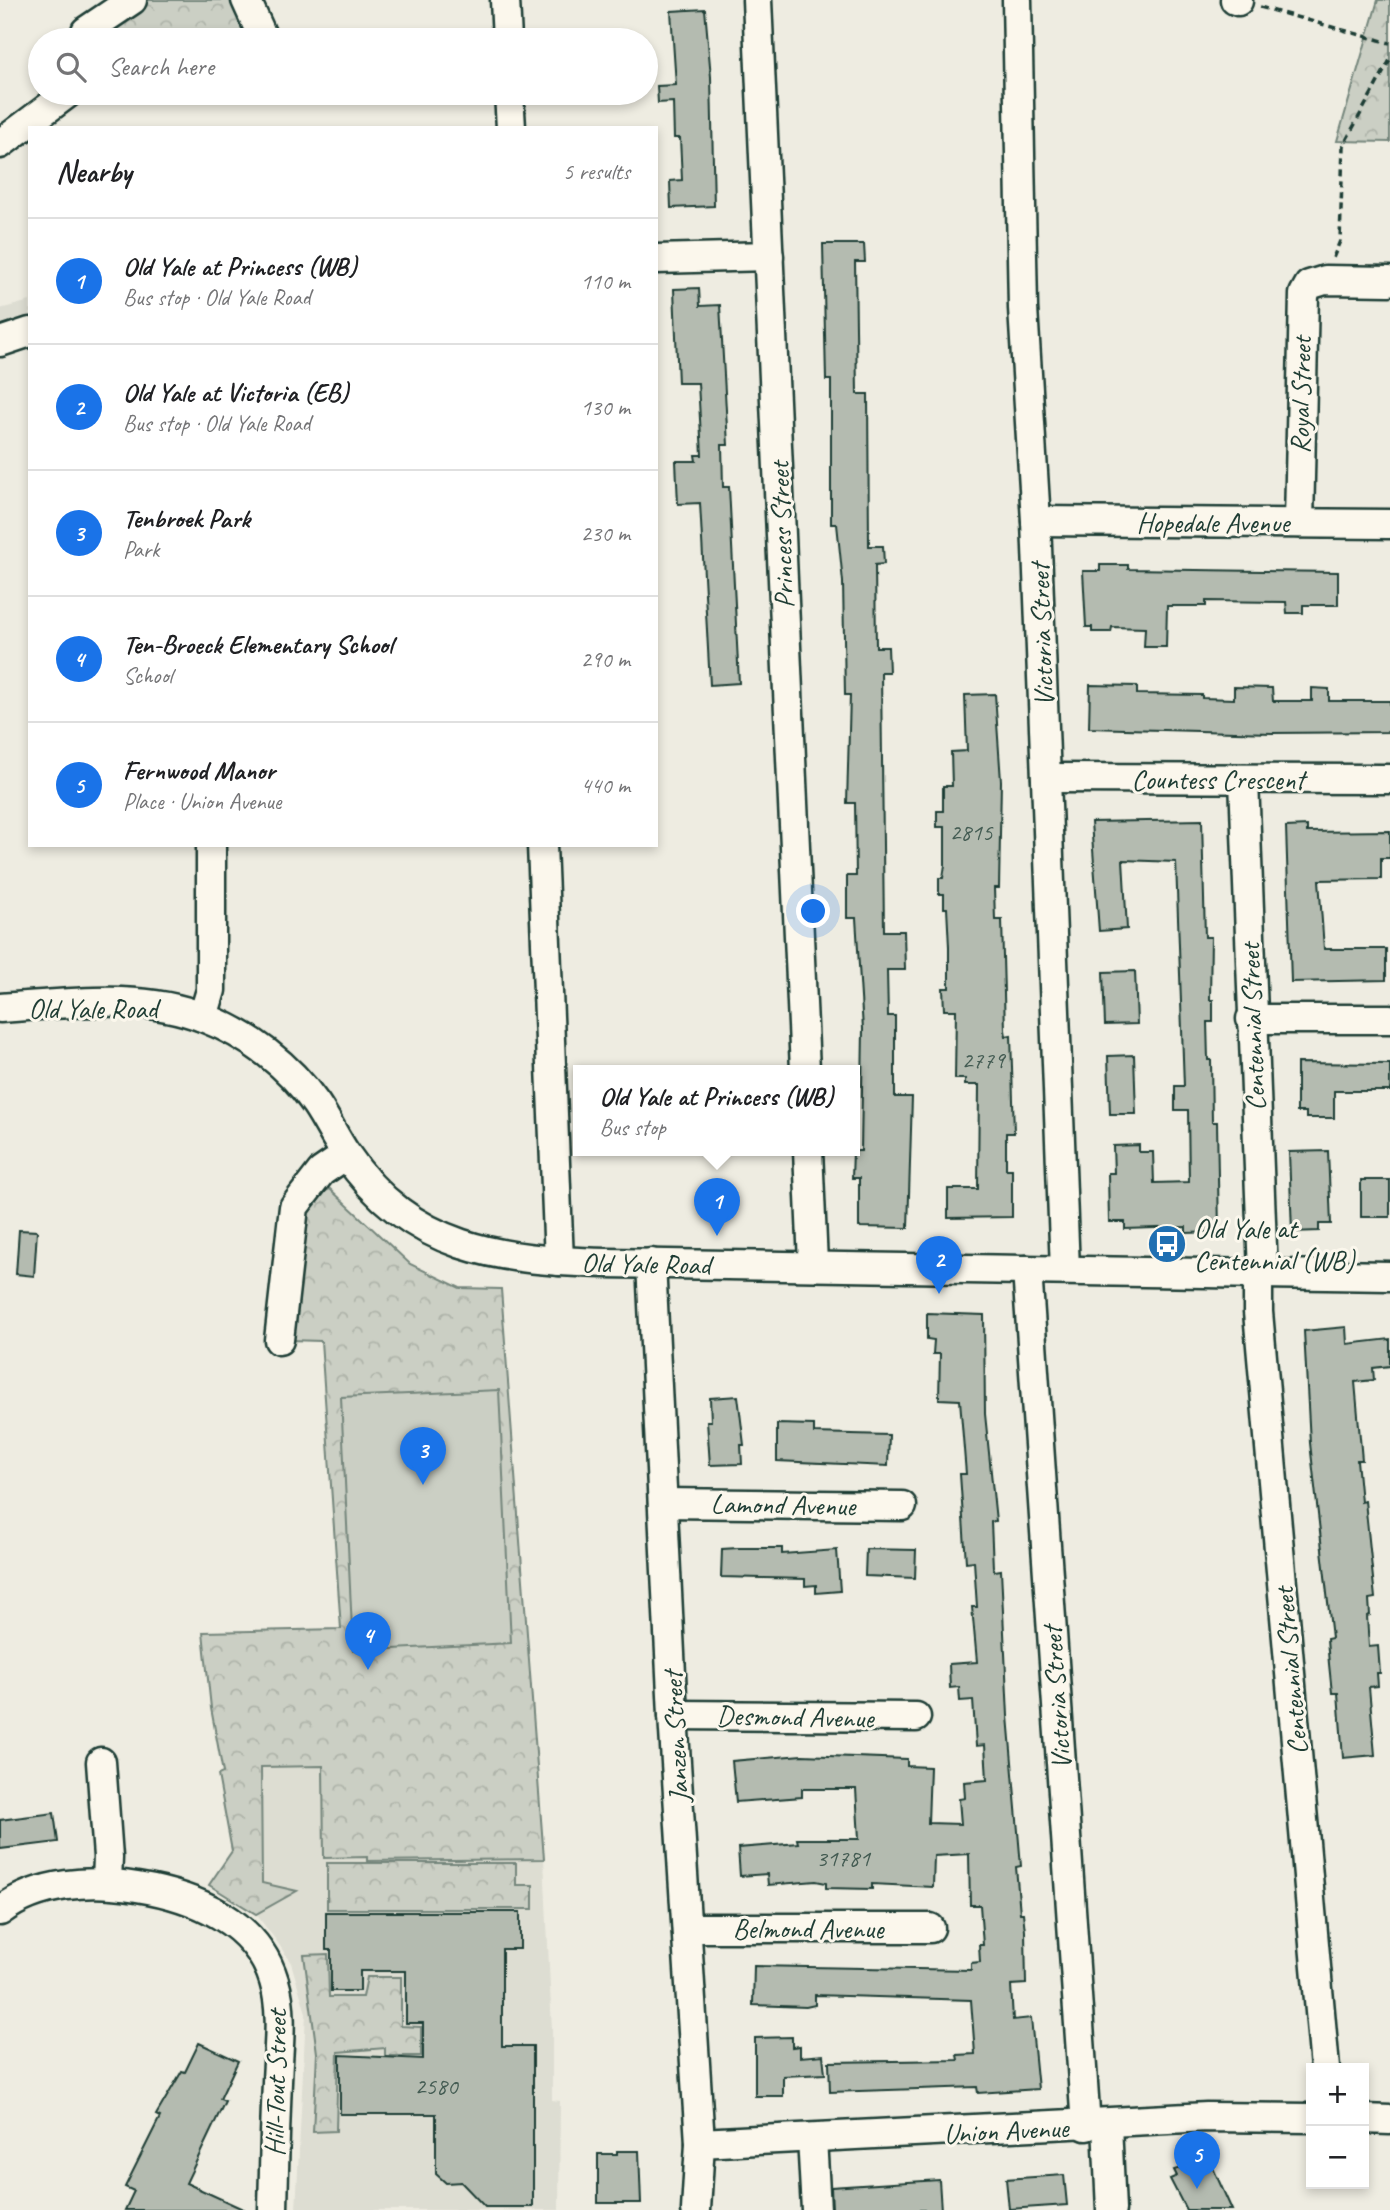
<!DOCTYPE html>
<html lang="en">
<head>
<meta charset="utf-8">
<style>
  body { margin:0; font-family:Caveat,sans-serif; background:#f2f2f2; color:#202124 }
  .controls { position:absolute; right:21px; bottom:21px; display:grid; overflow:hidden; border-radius:0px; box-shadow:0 4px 10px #0003 }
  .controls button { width:63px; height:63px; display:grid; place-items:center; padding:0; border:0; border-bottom:2px solid #e0e0e0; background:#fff; color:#202124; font:35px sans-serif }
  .you { position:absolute; left:814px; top:912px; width:24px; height:24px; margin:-18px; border:5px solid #fff; border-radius:50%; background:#1a73e8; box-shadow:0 0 0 10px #1a73e833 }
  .badge { display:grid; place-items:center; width:46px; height:46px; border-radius:50%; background:#1a73e8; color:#fff; font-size:23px; font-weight:700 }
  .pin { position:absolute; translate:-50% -58px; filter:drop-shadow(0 2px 4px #0008) }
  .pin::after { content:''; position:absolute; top:37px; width:24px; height:21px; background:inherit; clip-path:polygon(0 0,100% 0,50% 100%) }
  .popup { position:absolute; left:573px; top:1065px; width:287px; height:91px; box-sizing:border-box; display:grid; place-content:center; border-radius:0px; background:#fff; filter:drop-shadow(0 2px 5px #0005); font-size:23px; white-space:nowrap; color:#757577 }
  .popup b { font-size:26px; color:#202124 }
  .popup::after { content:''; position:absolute; left:50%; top:100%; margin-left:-14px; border:14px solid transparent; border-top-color:#fff }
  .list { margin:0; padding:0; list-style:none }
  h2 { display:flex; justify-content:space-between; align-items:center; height:91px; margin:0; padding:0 28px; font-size:30px }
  h2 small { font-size:23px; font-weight:400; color:#757577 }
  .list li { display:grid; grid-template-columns:46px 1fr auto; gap:21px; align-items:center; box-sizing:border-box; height:126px; padding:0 28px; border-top:2px solid #e0e0e0 }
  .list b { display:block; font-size:26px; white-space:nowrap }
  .list p { margin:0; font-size:23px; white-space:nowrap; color:#757577 }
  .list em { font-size:23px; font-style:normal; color:#757577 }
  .icon { flex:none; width:38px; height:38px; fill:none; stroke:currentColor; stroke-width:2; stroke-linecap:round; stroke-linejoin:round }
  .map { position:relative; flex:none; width:1390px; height:2210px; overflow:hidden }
  .search { position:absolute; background:#fff; box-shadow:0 4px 10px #0003; left:28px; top:28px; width:630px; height:77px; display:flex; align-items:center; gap:18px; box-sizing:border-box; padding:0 24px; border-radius:38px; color:#757577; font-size:26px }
  .panel { position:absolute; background:#fff; box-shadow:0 4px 10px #0003; left:28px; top:126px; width:630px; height:721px; border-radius:0px }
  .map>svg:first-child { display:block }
  .built { fill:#ddddd2 }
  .park { fill:url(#park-crowns); stroke:#75867c; stroke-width:2 }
  .pitch { fill:#cbcfc4; stroke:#75867c; stroke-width:2 }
  .building { fill:#b4bbb0; stroke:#1f3d34; stroke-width:2 }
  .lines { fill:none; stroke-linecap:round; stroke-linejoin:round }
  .minor-casing { stroke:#1f3d34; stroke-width:33 }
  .path { stroke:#1f3d34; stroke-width:3.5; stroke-dasharray:7 5; stroke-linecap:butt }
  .minor { stroke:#fbf7ec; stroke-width:28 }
  .labels { text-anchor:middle; stroke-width:6; stroke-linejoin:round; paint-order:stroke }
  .number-label { font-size:24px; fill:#445c53 }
  .street-label { font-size:28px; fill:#1f3d34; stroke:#fbf7ec }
  .poi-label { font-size:28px; fill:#1f3d34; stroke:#fbf7ec; text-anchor:start }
</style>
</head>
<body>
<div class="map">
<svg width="1390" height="2210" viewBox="0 0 1390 2210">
  <defs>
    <pattern id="park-crowns" width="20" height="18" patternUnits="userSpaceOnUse" patternTransform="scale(1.75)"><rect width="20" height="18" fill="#cbcfc4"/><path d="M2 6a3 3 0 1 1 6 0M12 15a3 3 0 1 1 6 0" fill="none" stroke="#aeb3a9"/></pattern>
  </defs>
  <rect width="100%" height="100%" fill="#eeece1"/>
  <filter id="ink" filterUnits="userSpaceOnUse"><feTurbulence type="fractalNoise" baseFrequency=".0143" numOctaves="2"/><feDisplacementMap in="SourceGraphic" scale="14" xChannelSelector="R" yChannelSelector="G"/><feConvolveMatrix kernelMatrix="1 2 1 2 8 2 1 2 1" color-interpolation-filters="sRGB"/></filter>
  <g filter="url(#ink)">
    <!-- built -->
    <g class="built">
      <polygon points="30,301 30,346 0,351 0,309"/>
      <polygon points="330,1189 410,1264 460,1288 501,1289 544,1859 552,2030 552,2100 560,2101 559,2210 296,2210 306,2013 291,1963 278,1943 256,1914 209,1885 232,1851 218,1775 223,1773 211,1708 203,1632 341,1629 321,1341"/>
    </g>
    <!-- park -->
    <g class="park">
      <polygon points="149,0 235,0 255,40 96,40"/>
      <polygon points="1378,0 1390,0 1390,142 1337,141"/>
      <polygon points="330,1189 410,1264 460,1288 501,1289 544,1859 367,1861 367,1857 324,1858 323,1766 261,1767 262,1883 297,1891 256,1914 209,1885 232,1851 218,1775 223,1773 211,1708 203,1632 341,1629 321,1341 289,1340 307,1207 316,1195"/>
      <polygon points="327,1863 516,1863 516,1885 533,1885 533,1909 327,1909"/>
      <polygon points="328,1954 329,1997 363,1997 367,1977 401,1977 401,2026 421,2027 421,2056 385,2056 385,2048 338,2052 336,2131 313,2132 317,2053 304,1955"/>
    </g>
    <!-- pitch -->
    <polygon class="pitch" points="499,1390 511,1643 353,1651 341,1397"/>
    <!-- building -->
    <g class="building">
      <polygon points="705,9 711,77 714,206 671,208 670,181 682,180 680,138 674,138 673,102 658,103 657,86 676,85 671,11"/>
      <polygon points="823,244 864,244 865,262 855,262 857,394 868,394 869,546 883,546 884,564 875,565 876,647 888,647 889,672 881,672 884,931 904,931 905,970 887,970 888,1016 895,1016 895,1097 912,1097 908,1228 859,1227 859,1178 852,1178 853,1151 861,1151 863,1029 856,918 847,918 847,876 856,876 855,803 847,803 850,695 845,695 843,582 837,524 831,524 831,380 826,380"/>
      <polygon points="699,288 700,306 720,305 728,445 722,445 723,487 729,487 739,683 710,685 700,503 678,504 676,461 696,461 695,455 702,455 698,383 678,383 674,289"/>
      <polygon points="1100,565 1128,565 1128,569 1338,572 1338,605 1303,605 1303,613 1287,613 1286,602 1206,601 1206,606 1167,606 1166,647 1144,647 1145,628 1112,627 1111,632 1092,632 1092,627 1086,627 1083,571 1100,571"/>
      <polygon points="1090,685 1137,686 1137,694 1202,695 1202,698 1234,699 1234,687 1272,688 1273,701 1312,701 1312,688 1329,689 1329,701 1390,701 1390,732 1272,733 1089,728"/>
      <polygon points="995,694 1001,781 999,888 994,888 995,920 1002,920 1005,1030 1006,1036 1011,1035 1014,1133 1006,1133 1006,1169 1012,1169 1012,1217 948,1218 948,1189 978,1189 979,1085 965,1085 965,1079 955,1079 956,1010 944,1010 943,988 949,988 949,947 947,908 944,908 944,894 939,894 939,878 943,878 945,865 945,827 937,827 937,811 943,811 943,786 952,786 951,752 967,751 965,695"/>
      <polygon points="1202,820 1205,937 1211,937 1210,1000 1213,1000 1213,1022 1207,1022 1208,1060 1211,1060 1212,1122 1217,1122 1219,1232 1186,1233 1186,1227 1125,1229 1125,1222 1109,1222 1108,1173 1114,1173 1113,1146 1139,1145 1139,1152 1153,1152 1154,1183 1189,1182 1188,1110 1175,1110 1175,1086 1184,1086 1176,862 1123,860 1127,929 1099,931 1091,822"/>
      <polygon points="1307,826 1307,832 1390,831 1390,858 1381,858 1381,879 1319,880 1324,949 1386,949 1386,980 1291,982 1286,827"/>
      <polygon points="1135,971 1137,1024 1105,1025 1103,972"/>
      <polygon points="1134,1055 1136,1114 1110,1114 1108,1056"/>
      <polygon points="1297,1063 1390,1064 1390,1091 1334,1091 1334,1118 1306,1118 1306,1112 1297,1112"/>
      <polygon points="1328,1151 1331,1224 1319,1224 1319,1231 1292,1232 1289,1152"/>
      <rect x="1361" y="1180" width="29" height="37"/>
      <polygon points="19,1230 37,1231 34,1276 16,1274"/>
      <polygon points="927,1313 984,1315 985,1414 996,1521 991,1522 993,1568 995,1571 1001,1570 1008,1716 1021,1866 1016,1867 1020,1913 1023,1913 1025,1931 1026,1984 1011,1985 1013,2020 1031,2018 1038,2089 978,2093 977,2087 830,2092 829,2062 958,2060 957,2055 975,2054 971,2000 815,1995 815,2005 806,2007 753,2005 754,1966 971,1970 971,1963 980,1962 979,1945 983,1945 980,1905 970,1905 969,1854 934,1856 933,1887 872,1884 872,1889 826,1888 826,1883 816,1881 768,1885 767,1874 740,1876 738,1848 798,1843 797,1839 859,1839 856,1789 802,1789 802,1797 736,1802 732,1761 802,1755 907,1759 907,1766 930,1767 928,1823 961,1824 959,1799 965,1798 964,1782 987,1780 985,1745 976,1746 973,1700 960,1701 959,1687 950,1688 949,1664 977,1662 972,1607 977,1607 974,1561 966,1562 960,1474 966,1474 960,1400 939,1399 940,1354 933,1354 934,1340 927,1339"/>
      <polygon points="1346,1327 1347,1344 1390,1339 1390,1366 1373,1368 1374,1380 1355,1382 1362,1460 1357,1460 1361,1502 1365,1501 1375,1598 1369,1599 1370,1615 1367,1616 1369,1647 1378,1646 1380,1673 1377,1673 1378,1686 1369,1687 1375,1755 1343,1758 1338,1693 1332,1693 1329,1664 1327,1639 1332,1638 1310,1443 1304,1331"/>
      <polygon points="738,1396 744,1445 741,1445 742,1464 710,1465 707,1421 711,1421 710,1398"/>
      <polygon points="777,1424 814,1425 814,1433 889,1435 888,1466 777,1461"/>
      <polygon points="738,1548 782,1548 782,1554 837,1550 840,1591 816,1593 816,1585 805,1586 805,1579 721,1577 722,1549"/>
      <polygon points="866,1549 916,1550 915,1578 865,1576"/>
      <polygon points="54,1813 58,1842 0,1849 0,1820"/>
      <polygon points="326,1912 520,1912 520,1949 502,1949 502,2046 533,2046 533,2207 485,2207 461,2182 446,2183 436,2174 436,2114 340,2114 340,2055 423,2059 423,2023 406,2023 406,1971 360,1971 360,1991 331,1991 331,1950 326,1950"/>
      <polygon points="792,2037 792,2047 800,2046 800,2057 823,2055 825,2074 783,2076 783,2096 755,2096 755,2038"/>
      <polygon points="199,2043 238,2061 220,2099 225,2101 186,2183 245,2210 125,2210 134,2191 125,2187 160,2117 156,2115 182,2071 185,2072"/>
      <polygon points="617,2151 639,2151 641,2203 598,2203 598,2154 617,2154"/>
      <polygon points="1209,2159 1232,2210 1186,2210 1170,2179 1177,2176 1174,2170"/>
      <polygon points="1064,2175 1067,2205 1009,2209 1006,2179"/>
      <polygon points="939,2180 941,2210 832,2210 831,2187"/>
    </g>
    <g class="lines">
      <!-- minor casing -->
      <g class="minor-casing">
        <g id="minor">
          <polyline points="246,0 264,40"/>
          <polyline points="505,0 507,40"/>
          <polyline points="757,0 805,1070"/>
          <polyline points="1017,0 1023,308 1036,521 1065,1270"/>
          <polyline points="1235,0 1238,1"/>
          <polyline points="84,40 86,31 132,0"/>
          <polyline points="509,93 511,128"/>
          <polyline points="0,144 68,93"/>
          <polyline points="656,259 769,256"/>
          <polyline points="0,342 30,332"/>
          <polyline points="1036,521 1390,524"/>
          <polyline points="1299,523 1304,294 1309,285 1325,280 1390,281"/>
          <polyline points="1046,778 1390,779"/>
          <polyline points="1244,780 1263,1273"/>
          <polyline points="542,845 559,1261"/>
          <path d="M 0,1008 C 67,1004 141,992 205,1018 C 249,1035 289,1065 316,1104 C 327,1120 335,1138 346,1154 C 411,1251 501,1260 607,1263 L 1390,1276"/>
          <polyline points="203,1017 211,990 211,845"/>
          <polyline points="1251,1019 1390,1019"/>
          <polyline points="808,1150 813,1264"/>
          <polyline points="651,1263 673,1715 700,2143 696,2210"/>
          <polyline points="1027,1270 1086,2126"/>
          <polyline points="1258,1273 1258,1312 1325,2068"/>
          <polyline points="279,1340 294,1207 321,1172 346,1155"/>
          <polyline points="663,1503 902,1506"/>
          <polyline points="673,1715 916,1717"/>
          <polyline points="101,1762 108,1857 107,1882"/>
          <path d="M 0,1911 C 38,1882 92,1879 137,1887 C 194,1896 256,1921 274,1981 C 284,2013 278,2050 277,2082 C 275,2125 274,2167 273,2210"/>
          <polyline points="687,1928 930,1928"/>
          <polyline points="1364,2119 1390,2120"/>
          <polyline points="1107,2125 1111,2210"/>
          <polyline points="812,2138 816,2210"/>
          <polyline points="700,2143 1207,2117 1311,2118"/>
        </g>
      </g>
      <!-- path -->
      <g class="path">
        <polyline points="1260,7 1390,43"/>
        <polyline points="1333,258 1340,241 1343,146 1390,60"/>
      </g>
      <!-- minor -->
      <use href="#minor" class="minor"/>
    </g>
  </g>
  <!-- icons -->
  <defs>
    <g id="bus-disc" transform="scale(2.0125)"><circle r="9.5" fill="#1f6fb2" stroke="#fbf7ec"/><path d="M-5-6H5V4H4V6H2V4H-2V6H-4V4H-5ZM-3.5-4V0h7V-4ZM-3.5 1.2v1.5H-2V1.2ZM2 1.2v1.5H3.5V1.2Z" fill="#fff"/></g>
  </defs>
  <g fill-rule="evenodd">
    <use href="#bus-disc" x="1167" y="1244"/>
  </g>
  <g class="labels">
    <!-- number labels -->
    <g class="number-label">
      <text x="971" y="840">2815</text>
      <text x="983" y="1068">2779</text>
      <text x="843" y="1866">31781</text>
      <text x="436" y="2094">2580</text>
    </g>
    <!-- street labels -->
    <g class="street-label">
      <text transform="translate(1300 395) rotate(-89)" y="10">Royal Street</text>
      <text x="1213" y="532">Hopedale Avenue</text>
      <text transform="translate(781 535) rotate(-92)" y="10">Princess Street</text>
      <text transform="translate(1041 635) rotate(-92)" y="10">Victoria Street</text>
      <text x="1218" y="789">Countess Crescent</text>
      <text x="93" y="1018">Old Yale Road</text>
      <text transform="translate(1252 1027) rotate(-92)" y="10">Centennial Street</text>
      <text transform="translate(646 1263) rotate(1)" y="10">Old Yale Road</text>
      <text transform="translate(783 1504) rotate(1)" y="10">Lamond Avenue</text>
      <text transform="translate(1290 1671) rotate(-95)" y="10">Centennial Street</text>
      <text transform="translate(1056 1698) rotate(-94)" y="10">Victoria Street</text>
      <text transform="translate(795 1716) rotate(1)" y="10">Desmond Avenue</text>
      <text transform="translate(675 1737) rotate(-93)" y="10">Janzen Street</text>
      <text x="808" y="1938">Belmond Avenue</text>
      <text transform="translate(275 2083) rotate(-89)" y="10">Hill-Tout Street</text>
      <text transform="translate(1006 2130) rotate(-3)" y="10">Union Avenue</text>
    </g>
    <!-- poi labels -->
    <g class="poi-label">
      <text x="1194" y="1238">Old Yale at<tspan x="1194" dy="32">Centennial (WB)</tspan></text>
    </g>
  </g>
</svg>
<div class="controls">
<button>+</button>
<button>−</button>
</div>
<div class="you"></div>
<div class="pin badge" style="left:717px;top:1236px">1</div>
<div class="popup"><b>Old Yale at Princess (WB)</b>Bus stop</div>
<div class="pin badge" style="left:939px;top:1294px">2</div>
<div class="pin badge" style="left:423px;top:1485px">3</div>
<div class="pin badge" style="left:368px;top:1670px">4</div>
<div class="pin badge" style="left:1197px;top:2189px">5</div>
<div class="search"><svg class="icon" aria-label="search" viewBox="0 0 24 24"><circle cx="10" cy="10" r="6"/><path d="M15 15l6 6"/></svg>Search here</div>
<section class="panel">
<h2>Nearby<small>5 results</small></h2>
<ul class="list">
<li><span class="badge">1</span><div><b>Old Yale at Princess (WB)</b><p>Bus stop · Old Yale Road</p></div><em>110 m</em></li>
<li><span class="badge">2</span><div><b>Old Yale at Victoria (EB)</b><p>Bus stop · Old Yale Road</p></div><em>130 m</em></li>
<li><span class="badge">3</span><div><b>Tenbroek Park</b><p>Park</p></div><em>230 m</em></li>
<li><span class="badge">4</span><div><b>Ten-Broeck Elementary School</b><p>School</p></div><em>290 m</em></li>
<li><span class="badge">5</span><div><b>Fernwood Manor</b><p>Place · Union Avenue</p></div><em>440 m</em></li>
</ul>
</section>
</div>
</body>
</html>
